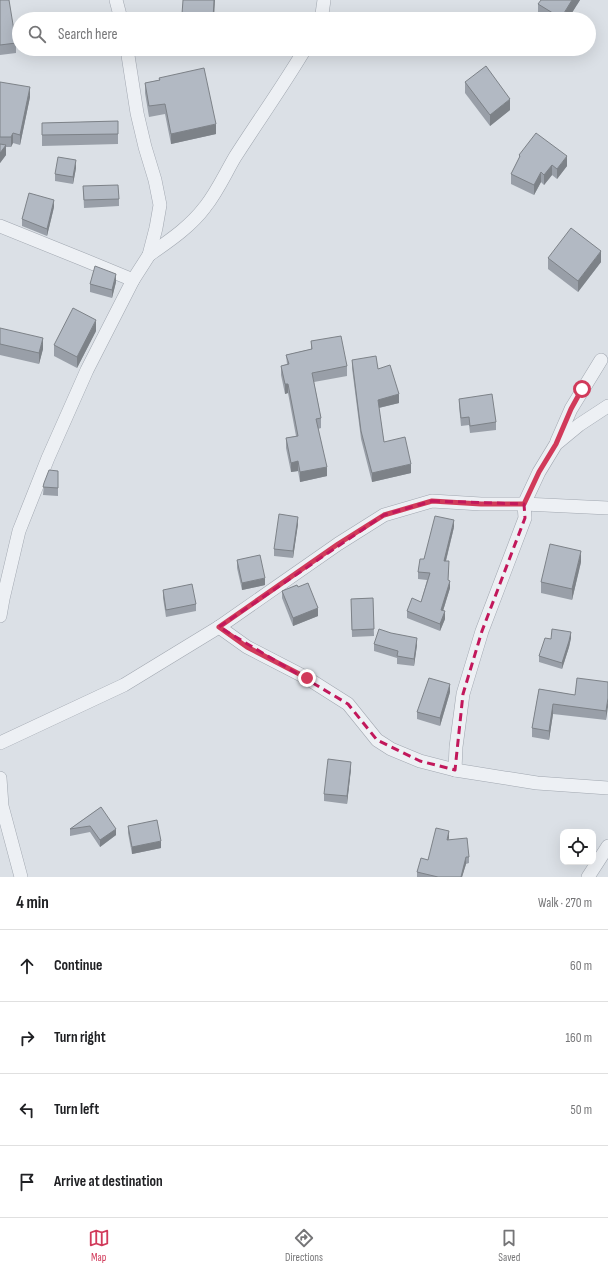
<!DOCTYPE html>
<html lang="en">
<head>
<meta charset="utf-8">
<style>
  body { margin:0; font-family:"Sofia Sans Condensed",sans-serif; background:#f2f2f2; color:#202124 }
  .controls { position:absolute; right:12px; bottom:12px; display:grid; overflow:hidden; border-radius:8px; box-shadow:0 4px 16px #0002 }
  .controls button { width:36px; height:36px; display:grid; place-items:center; padding:0; border:0; border-bottom:1px solid #e0e0e0; background:#fff; color:#202124; font:20px sans-serif }
  .stop { position:absolute; width:12px; height:12px; margin:-9px; border:3px solid #d13a5a; border-radius:50%; background:#fff }
  .stop.end { background:#d13a5a; border-color:#fff; box-shadow:0 1px 4px #0008 }
  .list { margin:0; padding:0; list-style:none }
  h2 { display:flex; justify-content:space-between; align-items:center; height:52px; margin:0; padding:0 16px; font-size:17px }
  h2 small { font-size:13px; font-weight:400; color:#757577 }
  .list li { display:grid; grid-template-columns:26px 1fr auto; gap:12px; align-items:center; box-sizing:border-box; height:72px; padding:0 16px; border-top:1px solid #e0e0e0 }
  .list b { display:block; font-size:15px; white-space:nowrap }
  .list em { font-size:13px; font-style:normal; color:#757577 }
  .icon { flex:none; width:22px; height:22px; fill:none; stroke:currentColor; stroke-width:2; stroke-linecap:round; stroke-linejoin:round }
  .map { position:relative; flex:none; width:608px; height:877px; overflow:hidden }
  .search { position:absolute; background:#fff; box-shadow:0 4px 16px #0002; left:12px; right:12px; top:12px; height:44px; display:flex; align-items:center; gap:10px; box-sizing:border-box; padding:0 14px; border-radius:22px; color:#757577; font-size:15px }
  .sheet { height:340px; background:#fff }
  nav { display:flex; justify-content:space-around; align-items:center; box-sizing:border-box; height:56px; border-top:1px solid #e0e0e0; background:#fff; font-size:11px; color:#757577 }
  nav a { display:grid; justify-items:center; gap:2px }
  nav .on { color:#d13a5a }
  .map>svg:first-child { display:block }
  .lines { fill:none; stroke-linecap:round; stroke-linejoin:round }
  .street-casing { stroke:#a1a7b0; stroke-width:14 }
  .street { stroke:#edf0f4; stroke-width:13 }
  .wall { fill:#999fa8 }
  .shaded-wall { fill:#7d8288 }
  .building { fill:#b2b9c3; stroke:#7d8288 }
  .route { stroke:#d13a5a; stroke-width:5 }
  .marked { fill:none; stroke:#c2185b; stroke-width:3; stroke-dasharray:8 5; stroke-linejoin:round }
</style>
</head>
<body>
<div class="map">
<svg width="608" height="877" viewBox="0 0 608 877">
  <rect width="100%" height="100%" fill="#dbe0e6"/>
  <g class="lines">
    <!-- street casing -->
    <g class="street-casing">
      <g id="street">
        <polyline points="116,0 121,19"/>
        <polyline points="320,19 322,14 324,0"/>
        <polyline points="0,226 82,259 133,280"/>
        <path d="M 149,255 C 169,241 190,227 205,207 C 217,192 225,174 235,157 C 258,121 283,86 305,49"/>
        <polyline points="557,441 571,409 601,360"/>
        <polyline points="0,616 3,599 19,531 48,458 87,370 133,280 149,255 156,228 160,205 155,180 145,147 137,113 127,49"/>
        <polyline points="219,627 247,647 307,678 348,704 377,740 391,749 420,761 455,770 537,783 608,788"/>
        <polyline points="0,743 124,685 219,627 338,544 384,515 432,501 481,504 524,504 608,508"/>
        <polyline points="455,770 456,747 463,694 482,631 525,518 524,504 539,472 556,444 579,425 608,406"/>
        <polyline points="0,778 2,806 21,877"/>
        <polyline points="588,877 608,846"/>
      </g>
    </g>
    <!-- street -->
    <use href="#street" class="street"/>
  </g>
  <!-- wall -->
  <g class="wall">
    <polygon points="0,0 16,43 16,53 0,55"/>
    <polygon points="580,0 568,19 540,19 538,18 538,4"/>
    <polygon points="177,49 212,49 212,52 177,51"/>
    <polygon points="159,78 216,134 171,144 165,114 149,117 145,93 145,83 159,80"/>
    <polygon points="0,82 30,97 20,145 13,143 11,147 6,147 6,155 0,163"/>
    <polygon points="465,82 510,110 490,126 465,93"/>
    <polygon points="118,121 118,144 42,146 42,123"/>
    <polygon points="519,155 567,166 557,179 552,175 544,185 541,182 534,195 511,184 511,174 519,158"/>
    <polygon points="76,168 73,184 55,181 55,174"/>
    <polygon points="83,186 119,199 119,206 84,208"/>
    <polygon points="54,207 47,236 22,226 22,219"/>
    <polygon points="548,258 601,262 578,292 548,269"/>
    <polygon points="116,282 112,298 90,292 90,284"/>
    <polygon points="0,328 43,349 39,364 0,355"/>
    <polygon points="96,331 77,368 54,356 54,345"/>
    <polygon points="311,341 347,366 347,376 314,382 321,418 321,428 318,429 327,476 300,482 298,471 291,472 286,448 286,438 296,436 288,393 285,394 281,375 281,366 287,364 286,355 311,349"/>
    <polygon points="352,360 378,369 399,403 379,408 384,442 411,473 372,482 361,439 352,368"/>
    <polygon points="459,399 496,422 496,430 470,433 469,425 461,426 459,406"/>
    <polygon points="58,478 58,496 43,495 44,483"/>
    <polygon points="298,524 293,558 274,556 274,549"/>
    <polygon points="454,527 446,561 449,569 448,580 450,588 443,611 445,619 440,631 407,618 407,611 421,602 427,580 418,579 418,572 424,559"/>
    <polygon points="237,560 265,585 242,590 237,568"/>
    <polygon points="581,562 572,600 541,593 541,582"/>
    <polygon points="298,587 318,616 293,626 282,598 282,591"/>
    <polygon points="163,590 196,604 196,611 166,617 163,598"/>
    <polygon points="373,598 374,636 352,637 351,599"/>
    <polygon points="571,638 569,647 562,669 539,662 539,656 551,639"/>
    <polygon points="374,644 417,645 414,666 397,664 397,658 374,651"/>
    <polygon points="608,682 606,720 553,714 549,740 532,737 532,728 539,689 575,695"/>
    <polygon points="450,692 440,726 417,719 417,712"/>
    <polygon points="351,769 347,804 324,801 324,794"/>
    <polygon points="101,807 116,835 100,847 90,832 70,836 70,829"/>
    <polygon points="128,826 161,848 132,854 128,833"/>
    <polygon points="449,838 448,840 469,857 469,863 466,864 462,877 417,877 417,872"/>
  </g>
  <!-- shaded-wall -->
  <g class="shaded-wall">
    <polygon points="214,0 215,0 214,19 213,19"/>
    <polygon points="572,0 580,0 568,19 561,19"/>
    <polygon points="30,87 30,97 20,145 20,135"/>
    <polygon points="510,99 510,110 490,126 490,115"/>
    <polygon points="216,124 216,134 171,144 171,134"/>
    <polygon points="13,133 13,143 11,147 11,137"/>
    <polygon points="6,145 6,155 0,163 0,153"/>
    <polygon points="567,156 567,166 557,179 557,169"/>
    <polygon points="76,160 76,168 73,184 73,177"/>
    <polygon points="552,165 552,175 544,185 544,175"/>
    <polygon points="541,172 541,182 534,195 534,185"/>
    <polygon points="54,200 54,207 47,236 47,229"/>
    <polygon points="601,251 601,262 578,292 578,281"/>
    <polygon points="116,274 116,282 112,298 112,290"/>
    <polygon points="96,320 96,331 77,368 77,357"/>
    <polygon points="43,338 43,349 39,364 39,353"/>
    <polygon points="285,384 288,384 288,393 285,394"/>
    <polygon points="399,394 399,403 378,408 378,400"/>
    <polygon points="298,461 298,471 291,472 291,463"/>
    <polygon points="411,464 411,473 372,482 372,473"/>
    <polygon points="327,467 327,476 300,482 300,472"/>
    <polygon points="298,517 298,524 293,558 293,551"/>
    <polygon points="454,520 454,527 444,568 444,561"/>
    <polygon points="581,551 581,562 572,600 572,589"/>
    <polygon points="265,578 265,585 242,590 242,583"/>
    <polygon points="450,581 450,588 441,617 441,610"/>
    <polygon points="318,608 318,616 293,626 293,618"/>
    <polygon points="445,611 445,619 440,631 440,624"/>
    <polygon points="571,632 571,638 569,647 562,669 562,663"/>
    <polygon points="417,638 417,645 414,666 414,659"/>
    <polygon points="450,684 450,692 440,726 440,718"/>
    <polygon points="608,698 608,707 606,720 606,711"/>
    <polygon points="553,704 553,714 549,740 549,731"/>
    <polygon points="351,762 351,769 347,804 347,796"/>
    <polygon points="116,829 116,835 100,847 100,840"/>
    <polygon points="449,831 449,838 447,847 447,840"/>
    <polygon points="161,841 161,848 132,854 132,847"/>
    <polygon points="466,857 466,864 462,877 461,877"/>
  </g>
  <!-- building -->
  <g class="building">
    <polygon points="0,0 9,0 16,43 0,45"/>
    <polygon points="183,0 214,0 213,19 178,19 178,14 182,14"/>
    <polygon points="541,0 572,0 561,18 538,4"/>
    <polygon points="486,66 510,99 490,115 465,82"/>
    <polygon points="204,68 216,124 171,134 165,104 149,106 145,83 160,80 159,78"/>
    <polygon points="0,82 30,87 20,135 13,133 11,137 0,137"/>
    <polygon points="118,121 118,134 42,135 42,123"/>
    <polygon points="536,133 567,156 557,169 552,165 544,175 541,172 534,185 511,174 520,156 519,155"/>
    <polygon points="0,144 6,145 0,153"/>
    <polygon points="58,157 76,160 73,177 55,174"/>
    <polygon points="118,185 119,199 84,200 83,186"/>
    <polygon points="29,193 54,200 47,229 22,219"/>
    <polygon points="571,228 601,251 578,281 548,258"/>
    <polygon points="95,266 116,274 112,290 90,284"/>
    <polygon points="73,308 96,320 77,357 54,345"/>
    <polygon points="0,328 43,338 39,353 0,344"/>
    <polygon points="341,336 347,366 312,373 321,418 316,419 327,467 300,472 298,461 291,463 286,438 298,436 288,384 285,384 281,366 289,364 286,355 312,349 311,341"/>
    <polygon points="376,356 378,369 390,365 399,394 378,400 384,442 405,437 411,464 372,473 361,431 352,360"/>
    <polygon points="492,394 496,422 470,426 469,417 461,418 459,399"/>
    <polygon points="49,470 58,471 58,488 43,487 44,483"/>
    <polygon points="279,514 298,517 293,551 274,549"/>
    <polygon points="435,516 454,520 444,561 449,561 448,580 450,581 441,610 445,611 440,624 407,611 412,598 421,602 430,573 418,572 420,559 424,559"/>
    <polygon points="550,544 581,551 572,589 541,582"/>
    <polygon points="260,555 265,578 242,583 237,560"/>
    <polygon points="308,583 318,608 293,618 282,591 297,585 298,587"/>
    <polygon points="192,584 196,604 166,610 163,590"/>
    <polygon points="373,598 374,629 352,630 351,599"/>
    <polygon points="379,629 391,633 417,638 414,659 397,656 398,651 374,644"/>
    <polygon points="552,629 571,632 569,641 562,663 539,656 545,638 551,639"/>
    <polygon points="429,678 450,684 440,718 417,712"/>
    <polygon points="577,678 608,682 608,698 606,711 553,704 549,731 532,728 539,689 575,695"/>
    <polygon points="328,759 351,762 347,796 324,794"/>
    <polygon points="101,807 116,829 100,840 90,826 70,829"/>
    <polygon points="157,820 161,841 132,847 128,826"/>
    <polygon points="436,828 449,831 447,840 467,838 469,857 466,857 461,877 438,877 417,872 421,858 428,860"/>
  </g>
  <g class="lines">
    <!-- route -->
    <polyline class="route" points="307,678 247,647 219,627 338,544 384,515 432,501 481,504 524,504 539,472 556,444 571,409 582,389"/>
  </g>
  <!-- marked area -->
  <path class="marked" d="M 432,501 L 524,504 L 525,518 L 482,631 L 463,694 L 455,770 L 420,761 L 377,740 L 348,704 L 219,627 L 384,515 Z"/>
</svg>
<div class="controls">
<button><svg class="icon" aria-label="locate" viewBox="0 0 24 24"><circle cx="12" cy="12" r="6"/><path d="M12 2v4M12 18v4M2 12h4M18 12h4"/></svg></button>
</div>
<div class="stop" style="left:582px;top:389px"></div>
<div class="stop end" style="left:307px;top:678px"></div>
<div class="search"><svg class="icon" aria-label="search" viewBox="0 0 24 24"><circle cx="10" cy="10" r="6"/><path d="M15 15l6 6"/></svg>Search here</div>
</div>
<section class="sheet">
<h2>4 min<small>Walk · 270 m</small></h2>
<ul class="list">
<li><svg class="icon" aria-label="ahead" viewBox="0 0 24 24"><path d="M12 20V5M6 11l6-6 6 6"/></svg><div><b>Continue</b></div><em>60 m</em></li>
<li><svg class="icon" aria-label="right" viewBox="0 0 24 24"><path d="M7 20v-9h11M14 6l5 5-5 5"/></svg><div><b>Turn right</b></div><em>160 m</em></li>
<li><svg class="icon" aria-label="left" viewBox="0 0 24 24"><path d="M17 20v-9H6M10 6l-5 5 5 5"/></svg><div><b>Turn left</b></div><em>50 m</em></li>
<li><svg class="icon" aria-label="arrive" viewBox="0 0 24 24"><path d="M6 21V4h12l-3 4 3 4H6"/></svg><div><b>Arrive at destination</b></div></li>
</ul>
</section>
<nav>
<a class="on"><svg class="icon" aria-label="map" viewBox="0 0 24 24"><path d="M3 6l6-2 6 2 6-2v14l-6 2-6-2-6 2zM9 4v14M15 6v14"/></svg>Map</a>
<a><svg class="icon" aria-label="directions" viewBox="0 0 24 24"><path d="M12 3l9 9-9 9-9-9zM9 14v-3h6M13 9l2 2-2 2"/></svg>Directions</a>
<a><svg class="icon" aria-label="saved" viewBox="0 0 24 24"><path d="M7 4h10v16l-5-4-5 4z"/></svg>Saved</a>
</nav>
</body>
</html>
